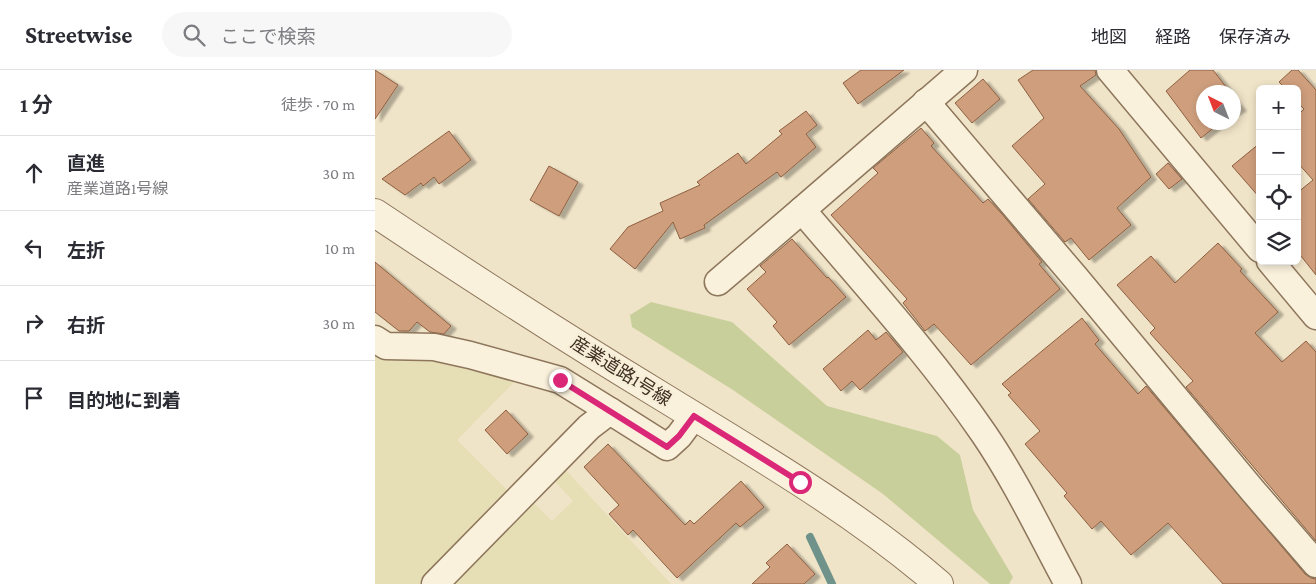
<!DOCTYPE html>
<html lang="ja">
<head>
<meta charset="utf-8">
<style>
  body { margin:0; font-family:"Crimson Pro","Noto Sans JP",serif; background:#f7f7f7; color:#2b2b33 }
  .controls { position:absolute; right:15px; top:15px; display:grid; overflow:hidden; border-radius:8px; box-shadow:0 2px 8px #0003 }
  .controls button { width:45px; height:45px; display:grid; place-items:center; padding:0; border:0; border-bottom:1px solid #e1e1e2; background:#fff; color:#2b2b33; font:25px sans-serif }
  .compass { position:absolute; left:821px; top:15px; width:45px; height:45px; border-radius:50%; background:#fff; box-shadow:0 2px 8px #0003; rotate:318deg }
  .stop { position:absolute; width:15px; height:15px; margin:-11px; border:4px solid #db2777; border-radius:50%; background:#fff }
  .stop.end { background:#db2777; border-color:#fff; box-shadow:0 1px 5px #0008 }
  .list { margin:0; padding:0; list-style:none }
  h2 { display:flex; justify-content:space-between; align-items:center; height:65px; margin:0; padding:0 20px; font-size:21px }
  h2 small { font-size:16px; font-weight:400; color:#7c7c81 }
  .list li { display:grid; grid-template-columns:32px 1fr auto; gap:15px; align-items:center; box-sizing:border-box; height:75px; padding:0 20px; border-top:1px solid #e1e1e2 }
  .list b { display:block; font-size:19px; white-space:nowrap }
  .list p { margin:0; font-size:16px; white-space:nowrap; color:#7c7c81 }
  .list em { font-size:16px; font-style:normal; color:#7c7c81 }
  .icon { flex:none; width:28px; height:28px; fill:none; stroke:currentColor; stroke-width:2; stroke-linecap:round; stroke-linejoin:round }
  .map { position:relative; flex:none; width:941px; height:514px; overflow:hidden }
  header { display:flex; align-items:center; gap:30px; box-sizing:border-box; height:70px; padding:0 25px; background:#fff; border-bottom:1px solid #e1e1e2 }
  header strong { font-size:24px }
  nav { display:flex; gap:28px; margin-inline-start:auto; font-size:18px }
  .search { width:350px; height:45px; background:#f7f7f7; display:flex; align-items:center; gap:12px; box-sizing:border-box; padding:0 18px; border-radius:28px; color:#7c7c81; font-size:19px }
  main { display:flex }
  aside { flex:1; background:#fff }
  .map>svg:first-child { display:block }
  .farmland { fill:#e6deb5 }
  .green { fill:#c9cf9b }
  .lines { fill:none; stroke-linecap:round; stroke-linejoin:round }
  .stream { stroke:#6f938a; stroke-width:8 }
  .building { fill:#cf9f7d; stroke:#8d5f41; filter:url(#shadow) }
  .minor-casing { stroke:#8d765c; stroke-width:29 }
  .tertiary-casing { stroke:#8d765c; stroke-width:30 }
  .minor { stroke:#faf1dc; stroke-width:26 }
  .tertiary { stroke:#faf1dc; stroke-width:28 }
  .route { stroke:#db2777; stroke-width:6 }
  .labels { text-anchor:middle; stroke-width:5; stroke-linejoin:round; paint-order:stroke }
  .street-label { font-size:18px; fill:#3d2e20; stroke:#f7eed8 }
</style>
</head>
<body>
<header>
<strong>Streetwise</strong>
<div class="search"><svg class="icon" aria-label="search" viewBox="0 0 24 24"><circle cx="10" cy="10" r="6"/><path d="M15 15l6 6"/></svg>ここで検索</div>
<nav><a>地図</a><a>経路</a><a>保存済み</a></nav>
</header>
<main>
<aside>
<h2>1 分<small>徒歩 · 70 m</small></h2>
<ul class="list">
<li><svg class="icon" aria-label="ahead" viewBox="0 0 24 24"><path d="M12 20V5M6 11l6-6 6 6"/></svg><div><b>直進</b><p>産業道路1号線</p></div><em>30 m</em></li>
<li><svg class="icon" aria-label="left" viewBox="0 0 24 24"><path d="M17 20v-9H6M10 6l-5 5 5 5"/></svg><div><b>左折</b></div><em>10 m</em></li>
<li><svg class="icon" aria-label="right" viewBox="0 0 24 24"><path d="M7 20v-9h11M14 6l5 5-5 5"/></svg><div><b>右折</b></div><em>30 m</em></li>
<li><svg class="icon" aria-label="arrive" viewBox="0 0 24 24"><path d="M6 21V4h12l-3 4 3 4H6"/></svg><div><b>目的地に到着</b></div></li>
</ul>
</aside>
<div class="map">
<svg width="941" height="514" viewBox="0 0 941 514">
  <defs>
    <filter id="shadow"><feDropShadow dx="5.5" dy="3" stdDeviation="1" flood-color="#0004"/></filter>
  </defs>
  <rect width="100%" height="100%" fill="#f0e4c8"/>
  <!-- farmland -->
  <g class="farmland">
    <polygon points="0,280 59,286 144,307 82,370 136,424 48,514 0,514"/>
    <polygon points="187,396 296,514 71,514 155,429 177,451 198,431 176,407"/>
  </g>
  <!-- green -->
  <polygon class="green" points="276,232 357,252 452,336 562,366 585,385 598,440 638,507 634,514 615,514 508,424 358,320 257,257 255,245"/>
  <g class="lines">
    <!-- stream -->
    <polyline class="stream" points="435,467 457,514"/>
  </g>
  <!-- building -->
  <g class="building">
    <polygon points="0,0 23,15 0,49"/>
    <polygon points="486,0 529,0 483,34 468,13"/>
    <polygon points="658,0 720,0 721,5 705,16 744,59 776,107 742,138 756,155 714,190 696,168 690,172 653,129 670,114 637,76 669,48 643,10"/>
    <polygon points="815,0 838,0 855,22 828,22 828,52 846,52 826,68 791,21"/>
    <polygon points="917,0 923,0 941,20 941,205 922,181 922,123 938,110 922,92 922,46 929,39 922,32 922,19 911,19 904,12"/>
    <polygon points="608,9 625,29 597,53 580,33"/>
    <polygon points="858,28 866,38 858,43"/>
    <polygon points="431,41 442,55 431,64 441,77 406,107 402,102 329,155 330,158 305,169 298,152 260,199 235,179 253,157 288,141 285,133 325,115 322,112 363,83 371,94 407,64 404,61"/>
    <polygon points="546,58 559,73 556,76 608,133 613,129 627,144 667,192 664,194 685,219 596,295 559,254 550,261 528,233 532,229 456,145 503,103 498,98"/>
    <polygon points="74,61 96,90 64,114 59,107 48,116 46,113 30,125 7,109"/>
    <polygon points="885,73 885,128 857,96"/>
    <polygon points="793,93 807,109 794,119 781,104"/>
    <polygon points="174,96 203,112 184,146 155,130"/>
    <polygon points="417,169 452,208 453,207 471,227 414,275 398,256 402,252 372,219 391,202 385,196"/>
    <polygon points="843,173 867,199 865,201 903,242 880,263 907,292 931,271 941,282 941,471 811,317 818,311 775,263 780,258 742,215 776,186 800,213"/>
    <polygon points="0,192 76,256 69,264 55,262 42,252 34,261 24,261 0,242"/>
    <polygon points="707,248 724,270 720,274 763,324 771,316 930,504 936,508 941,509 941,514 848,514 793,453 756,485 726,451 717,459 689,426 692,423 650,374 665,361 633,325 636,323 627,314"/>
    <polygon points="493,260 501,270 511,262 528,282 485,320 477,311 466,321 448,299"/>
    <polygon points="131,340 153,364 132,384 110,360"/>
    <polygon points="233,374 310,455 315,450 319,454 366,411 389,437 365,457 361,453 302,508 258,460 253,465 234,444 244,435 209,397"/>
    <polygon points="412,474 440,504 429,514 377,514 395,497 391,493"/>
  </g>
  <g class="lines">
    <!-- minor casing -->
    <g class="minor-casing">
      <g id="minor">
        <path d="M 589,0 L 427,140 C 489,213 555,285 609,364 C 641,411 666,464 693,514"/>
        <polyline points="735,0 885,179"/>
        <polyline points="551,32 700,207 878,421 941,494"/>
        <polyline points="895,191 941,246"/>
        <polyline points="343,212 427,140"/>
        <polyline points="0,269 11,276 59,277 95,285 185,310 235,341"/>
        <polyline points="60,514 214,357 235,341 292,377 304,366 319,346"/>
      </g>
    </g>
    <!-- tertiary casing -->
    <g class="tertiary-casing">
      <path id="tertiary" d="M 0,143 C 93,205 187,266 283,324 C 379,383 478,440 564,514"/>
    </g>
    <!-- minor -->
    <use href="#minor" class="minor"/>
    <!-- tertiary -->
    <use href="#tertiary" class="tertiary"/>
  </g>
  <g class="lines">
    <!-- route -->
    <polyline class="route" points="185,310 292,377 304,366 319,346 425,412"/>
  </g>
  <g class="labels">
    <!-- street labels -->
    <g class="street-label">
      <text transform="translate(246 301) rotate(32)" y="6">産業道路1号線</text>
    </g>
  </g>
</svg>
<div class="controls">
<button>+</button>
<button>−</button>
<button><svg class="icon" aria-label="locate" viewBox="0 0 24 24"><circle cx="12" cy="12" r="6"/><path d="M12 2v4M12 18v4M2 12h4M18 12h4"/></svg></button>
<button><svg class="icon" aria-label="layers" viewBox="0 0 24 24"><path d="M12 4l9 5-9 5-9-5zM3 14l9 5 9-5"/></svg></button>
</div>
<svg class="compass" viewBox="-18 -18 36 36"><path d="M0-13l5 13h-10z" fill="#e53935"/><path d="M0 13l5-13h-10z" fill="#7c7c81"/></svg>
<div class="stop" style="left:425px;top:412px"></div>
<div class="stop end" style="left:185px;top:310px"></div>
</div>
</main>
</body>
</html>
